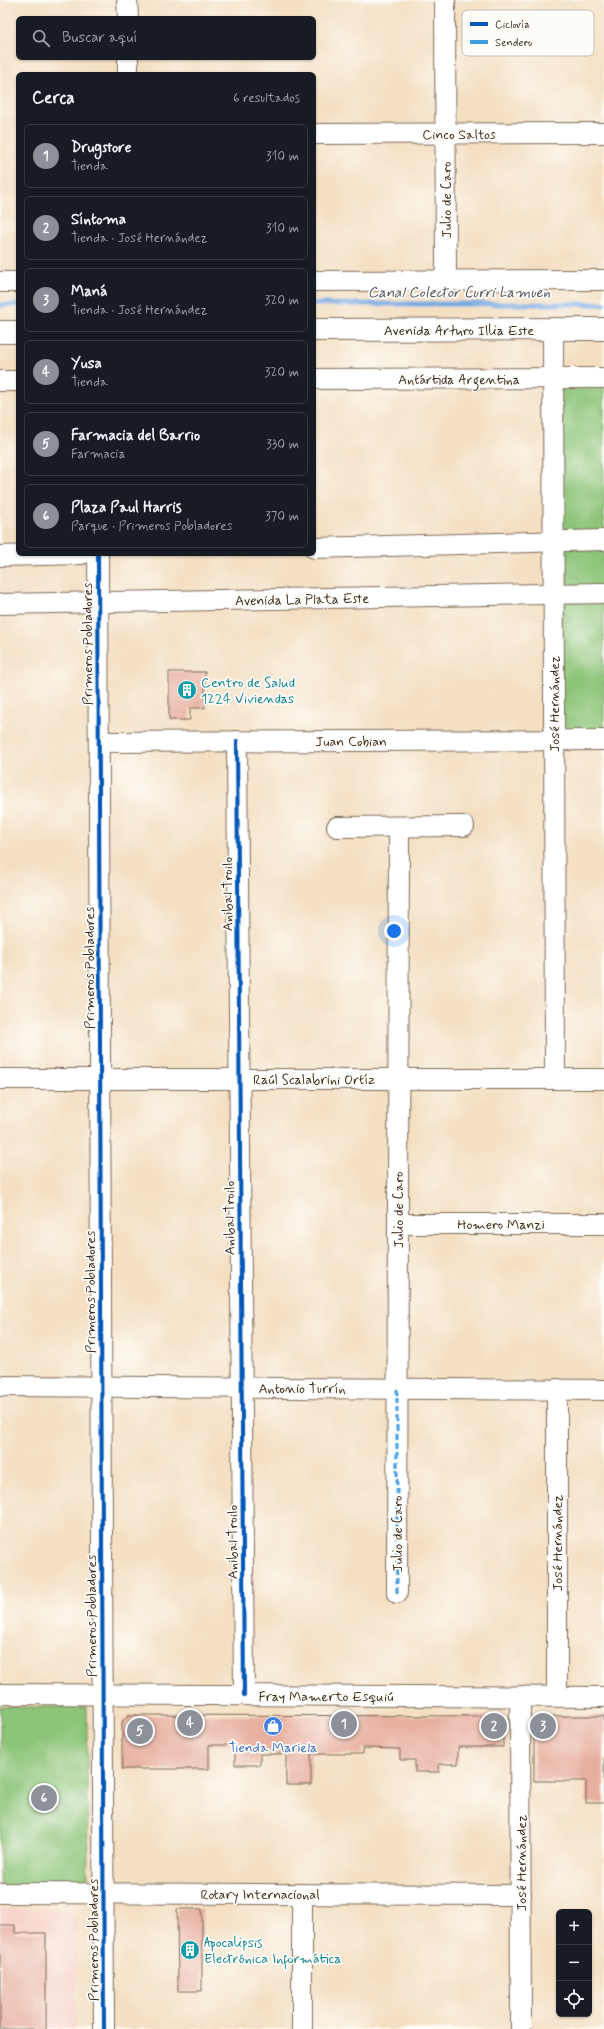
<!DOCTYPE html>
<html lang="es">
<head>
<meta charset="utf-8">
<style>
  body { margin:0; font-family:Mynerve,sans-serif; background:#20242c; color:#f1f3f6 }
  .controls { position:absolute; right:12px; bottom:12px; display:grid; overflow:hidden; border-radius:6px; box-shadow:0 1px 3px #0004 }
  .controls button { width:36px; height:36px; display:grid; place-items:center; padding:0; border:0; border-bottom:1px solid #363941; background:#171b24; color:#f1f3f6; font:20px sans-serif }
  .you { position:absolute; left:394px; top:931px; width:14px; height:14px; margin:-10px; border:3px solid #fff; border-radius:50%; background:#1a73e8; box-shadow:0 0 0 6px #1a73e833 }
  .badge { display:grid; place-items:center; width:26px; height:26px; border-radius:50%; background:#8c9099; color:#fff; font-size:13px; font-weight:700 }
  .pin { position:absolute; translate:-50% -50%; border:2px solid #fff; box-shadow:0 1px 4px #0006 }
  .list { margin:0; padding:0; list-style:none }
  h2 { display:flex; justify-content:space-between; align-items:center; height:52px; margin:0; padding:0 16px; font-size:17px }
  h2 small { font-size:13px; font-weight:400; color:#9ea1a6 }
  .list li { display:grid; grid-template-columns:26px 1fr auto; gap:12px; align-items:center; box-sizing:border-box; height:64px; margin:0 8px 8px; padding:0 8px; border:1px solid #363941; border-radius:6px }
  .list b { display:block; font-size:15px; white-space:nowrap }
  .list p { margin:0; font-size:13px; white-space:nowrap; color:#9ea1a6 }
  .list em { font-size:13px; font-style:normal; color:#9ea1a6 }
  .icon { flex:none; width:22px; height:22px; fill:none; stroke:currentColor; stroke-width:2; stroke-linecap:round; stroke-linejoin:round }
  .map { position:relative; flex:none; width:604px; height:2029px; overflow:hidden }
  .search { position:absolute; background:#171b24; box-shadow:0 1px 3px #0004; left:16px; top:16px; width:300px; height:44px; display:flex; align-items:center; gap:10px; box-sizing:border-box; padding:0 14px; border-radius:6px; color:#9ea1a6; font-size:15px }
  .panel { position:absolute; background:#171b24; box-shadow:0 1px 3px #0004; left:16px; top:72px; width:300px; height:484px; border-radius:6px }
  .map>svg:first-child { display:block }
  .built { fill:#f7d1c9 }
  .green { fill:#8cc478; stroke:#64774b }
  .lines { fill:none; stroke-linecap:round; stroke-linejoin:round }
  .stream { stroke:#79aae4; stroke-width:5 }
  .building { fill:#e7af9f }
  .minor-casing { stroke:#7c6957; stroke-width:22 }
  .major-casing { stroke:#7c6957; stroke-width:24 }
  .minor { stroke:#fff; stroke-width:20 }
  .major { stroke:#fff; stroke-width:22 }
  .quiet { stroke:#3f9ce0; stroke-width:3; stroke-dasharray:6 3; stroke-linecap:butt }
  .cycleway-casing { stroke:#fdfcf7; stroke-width:6 }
  .cycleway { stroke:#0057b8; stroke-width:4 }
  .labels { text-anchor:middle; stroke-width:3.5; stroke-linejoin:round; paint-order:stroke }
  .street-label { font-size:14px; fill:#3b2a1e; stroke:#fdfcf7 }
  .culture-label { font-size:14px; fill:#0d838f; stroke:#fdfcf7; text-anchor:start }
  .shop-label { font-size:14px; fill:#366cbe; stroke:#fdfcf7 }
  .water-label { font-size:15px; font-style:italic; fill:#515763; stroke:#fdfcf7 }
  .key { fill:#fdfcf7; stroke:#c3bdb6; stroke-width:1 }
  .key-label { font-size:11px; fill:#3b2a1e }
</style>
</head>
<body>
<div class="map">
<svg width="604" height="2029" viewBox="0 0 604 2029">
  <rect width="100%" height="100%" fill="#fdfcf7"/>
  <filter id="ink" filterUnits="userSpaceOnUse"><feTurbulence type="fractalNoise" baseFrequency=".025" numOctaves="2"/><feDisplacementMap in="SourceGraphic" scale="8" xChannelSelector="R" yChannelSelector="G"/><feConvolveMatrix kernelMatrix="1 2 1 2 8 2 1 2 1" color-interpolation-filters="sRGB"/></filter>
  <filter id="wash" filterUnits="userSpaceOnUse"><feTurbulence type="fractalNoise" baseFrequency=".012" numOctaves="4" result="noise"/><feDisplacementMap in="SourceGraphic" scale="16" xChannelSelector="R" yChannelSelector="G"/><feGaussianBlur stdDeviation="0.9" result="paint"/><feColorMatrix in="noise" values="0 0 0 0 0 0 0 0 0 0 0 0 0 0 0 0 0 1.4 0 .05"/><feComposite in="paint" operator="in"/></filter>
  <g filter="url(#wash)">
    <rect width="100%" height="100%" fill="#f4dfc2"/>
    <!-- built -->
    <polygon class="built" points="0,1909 66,1909 77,1921 76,2029 0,2029"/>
    <!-- green -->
    <g class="green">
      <rect x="561" y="386" width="43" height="346"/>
      <polygon points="0,1707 87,1707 88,1890 0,1890"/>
    </g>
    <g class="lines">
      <!-- stream -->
      <g class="stream">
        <polyline points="314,304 604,304"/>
        <polyline points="0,305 18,305"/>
      </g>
    </g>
    <g id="blocks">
      <!-- building -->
      <g class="building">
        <polygon points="169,672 205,672 205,708 190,708 190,720 169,720"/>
        <polygon points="129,1715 495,1716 503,1724 503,1747 458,1747 458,1764 439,1764 439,1772 415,1772 415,1760 400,1760 400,1749 363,1748 363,1754 311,1754 311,1785 286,1785 286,1754 260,1754 260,1765 235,1765 235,1745 209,1745 209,1769 122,1769 122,1722"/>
        <polygon points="540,1716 604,1716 604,1803 586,1803 586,1781 534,1781 534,1724"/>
        <polygon points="177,1909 202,1909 202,1991 178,1991"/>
        <polygon points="0,1925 15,1925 15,1933 46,1933 46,2029 0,2029"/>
      </g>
    </g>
  </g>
  <g filter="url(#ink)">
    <use href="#blocks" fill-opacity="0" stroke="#7c6957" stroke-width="1"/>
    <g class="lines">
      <!-- minor casing -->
      <g class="minor-casing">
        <g id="minor">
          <polyline points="127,0 128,18"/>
          <polyline points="445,0 446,280"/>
          <polyline points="128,58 128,74"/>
          <polyline points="314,134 604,133"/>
          <polyline points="314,281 604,280"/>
          <polyline points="0,282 18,282"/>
          <polyline points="553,329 555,1079"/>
          <polyline points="314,379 604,378"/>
          <polyline points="0,381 18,381"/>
          <polyline points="314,548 604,540"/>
          <polyline points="98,554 104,2029"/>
          <polyline points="0,556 82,554"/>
          <polyline points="0,604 604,593"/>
          <polyline points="237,741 244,1695"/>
          <polyline points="99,742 604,740"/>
          <polyline points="337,827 464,826"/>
          <polyline points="0,1079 604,1079"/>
          <polyline points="398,1224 604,1224"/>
          <polyline points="0,1386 604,1390"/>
          <polyline points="397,1593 399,827"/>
          <polyline points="0,1694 604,1697"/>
          <polyline points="520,1696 521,2029"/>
          <polyline points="557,1696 557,1389"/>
          <polyline points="0,1893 521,1895"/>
          <polyline points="302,1894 302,2029"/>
        </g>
      </g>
      <!-- major casing -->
      <g class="major-casing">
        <g id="major">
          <polyline points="314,330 604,329"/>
          <polyline points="0,332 18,332"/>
        </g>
      </g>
      <!-- minor -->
      <use href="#minor" class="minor"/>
      <!-- major -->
      <use href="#major" class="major"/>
      <!-- quiet -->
      <polyline class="quiet" points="397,1593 397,1389"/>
      <!-- cycleway casing -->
      <g class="cycleway-casing">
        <g id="cycleway">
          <polyline points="98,554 104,2029"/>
          <polyline points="237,741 244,1695"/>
        </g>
      </g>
      <!-- cycleway -->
      <use href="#cycleway" class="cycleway"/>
    </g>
  </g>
  <!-- icons -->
  <defs>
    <g id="building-disc" transform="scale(1)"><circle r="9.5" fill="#0f9aa8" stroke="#fdfcf7"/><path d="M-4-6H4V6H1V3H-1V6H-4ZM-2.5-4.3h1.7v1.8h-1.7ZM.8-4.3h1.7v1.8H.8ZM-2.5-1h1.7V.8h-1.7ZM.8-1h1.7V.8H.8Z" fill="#fff"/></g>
    <g id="shop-disc" transform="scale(1)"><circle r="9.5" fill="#3f7fe0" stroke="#fdfcf7"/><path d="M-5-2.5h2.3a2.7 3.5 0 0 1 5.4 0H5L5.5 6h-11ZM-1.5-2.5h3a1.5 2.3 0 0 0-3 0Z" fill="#fff"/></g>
  </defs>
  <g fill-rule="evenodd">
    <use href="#building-disc" x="187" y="690"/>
    <use href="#shop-disc" x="273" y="1726"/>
    <use href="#building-disc" x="190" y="1950"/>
  </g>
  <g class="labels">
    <!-- street labels -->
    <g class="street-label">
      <text x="459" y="139">Cinco Saltos</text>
      <text transform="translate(446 200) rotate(-90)" y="5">Julio de Caro</text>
      <text x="459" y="335">Avenida Arturo Illia Este</text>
      <text x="459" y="384">Antártida Argentina</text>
      <text transform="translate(302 599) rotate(-1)" y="5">Avenida La Plata Este</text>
      <text transform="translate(87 644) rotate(-90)" y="5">Primeros Pobladores</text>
      <text transform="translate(554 704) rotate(-90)" y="5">José Hernández</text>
      <text x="351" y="746">Juan Cobian</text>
      <text transform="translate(227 894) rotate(-90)" y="5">Anibal Troilo</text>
      <text transform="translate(89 968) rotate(-90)" y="5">Primeros Pobladores</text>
      <text x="314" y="1084">Raúl Scalabrini Ortíz</text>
      <text transform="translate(398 1210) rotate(-90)" y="5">Julio de Caro</text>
      <text transform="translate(229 1218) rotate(-90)" y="5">Anibal Troilo</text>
      <text x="501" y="1229">Homero Manzi</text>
      <text transform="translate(90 1292) rotate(-90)" y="5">Primeros Pobladores</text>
      <text x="302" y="1393">Antonio Turrín</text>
      <text transform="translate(397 1534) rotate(-90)" y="5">Julio de Caro</text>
      <text transform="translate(232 1542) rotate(-90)" y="5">Anibal Troilo</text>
      <text transform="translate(557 1543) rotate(-90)" y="5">José Hernández</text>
      <text transform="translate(91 1616) rotate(-90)" y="5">Primeros Pobladores</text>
      <text x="326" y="1701">Fray Mamerto Esquiú</text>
      <text transform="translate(521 1863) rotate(-90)" y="5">José Hernández</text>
      <text x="260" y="1899">Rotary Internacional</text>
      <text transform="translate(93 1940) rotate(-90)" y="5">Primeros Pobladores</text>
    </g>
    <!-- culture labels -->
    <g class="culture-label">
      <text x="201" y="687">Centro de Salud<tspan x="201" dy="16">1224 Viviendas</tspan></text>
      <text x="204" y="1947">Apocalipsis<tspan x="204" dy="16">Electrónica Informática</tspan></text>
    </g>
    <!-- shop labels -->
    <g class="shop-label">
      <text x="273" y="1752">Tienda Mariela</text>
    </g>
    <!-- water labels -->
    <g class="water-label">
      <text x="459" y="297">Canal Colector Curri Lamuen</text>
    </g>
  </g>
  <!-- legend -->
  <rect x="462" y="10" width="132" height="46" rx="6" class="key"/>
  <rect x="470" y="22" width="18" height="4" fill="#0057b8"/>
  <rect x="470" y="40" width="18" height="4" fill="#3f9ce0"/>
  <g class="key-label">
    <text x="495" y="28">Ciclovía</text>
    <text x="495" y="46">Sendero</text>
  </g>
</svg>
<div class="controls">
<button>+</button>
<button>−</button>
<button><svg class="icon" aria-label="locate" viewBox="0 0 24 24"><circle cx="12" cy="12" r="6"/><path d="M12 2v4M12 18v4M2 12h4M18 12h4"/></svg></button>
</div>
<div class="you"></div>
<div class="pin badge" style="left:344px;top:1724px">1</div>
<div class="pin badge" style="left:494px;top:1726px">2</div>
<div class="pin badge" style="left:543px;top:1726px">3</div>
<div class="pin badge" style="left:190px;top:1723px">4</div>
<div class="pin badge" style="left:140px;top:1731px">5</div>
<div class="pin badge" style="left:44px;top:1798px">6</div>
<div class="search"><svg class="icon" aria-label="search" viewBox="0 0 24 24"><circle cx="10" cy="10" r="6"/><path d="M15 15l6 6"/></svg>Buscar aquí</div>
<section class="panel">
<h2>Cerca<small>6 resultados</small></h2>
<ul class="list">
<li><span class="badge">1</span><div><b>Drugstore</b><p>Tienda</p></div><em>310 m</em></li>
<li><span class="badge">2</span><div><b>Síntoma</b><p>Tienda · José Hernández</p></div><em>310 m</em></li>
<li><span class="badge">3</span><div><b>Maná</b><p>Tienda · José Hernández</p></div><em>320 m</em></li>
<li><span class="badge">4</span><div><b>Yusa</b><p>Tienda</p></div><em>320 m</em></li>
<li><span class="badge">5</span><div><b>Farmacia del Barrio</b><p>Farmacia</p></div><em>330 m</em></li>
<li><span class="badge">6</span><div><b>Plaza Paul Harris</b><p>Parque · Primeros Pobladores</p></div><em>370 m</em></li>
</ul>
</section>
</div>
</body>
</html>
